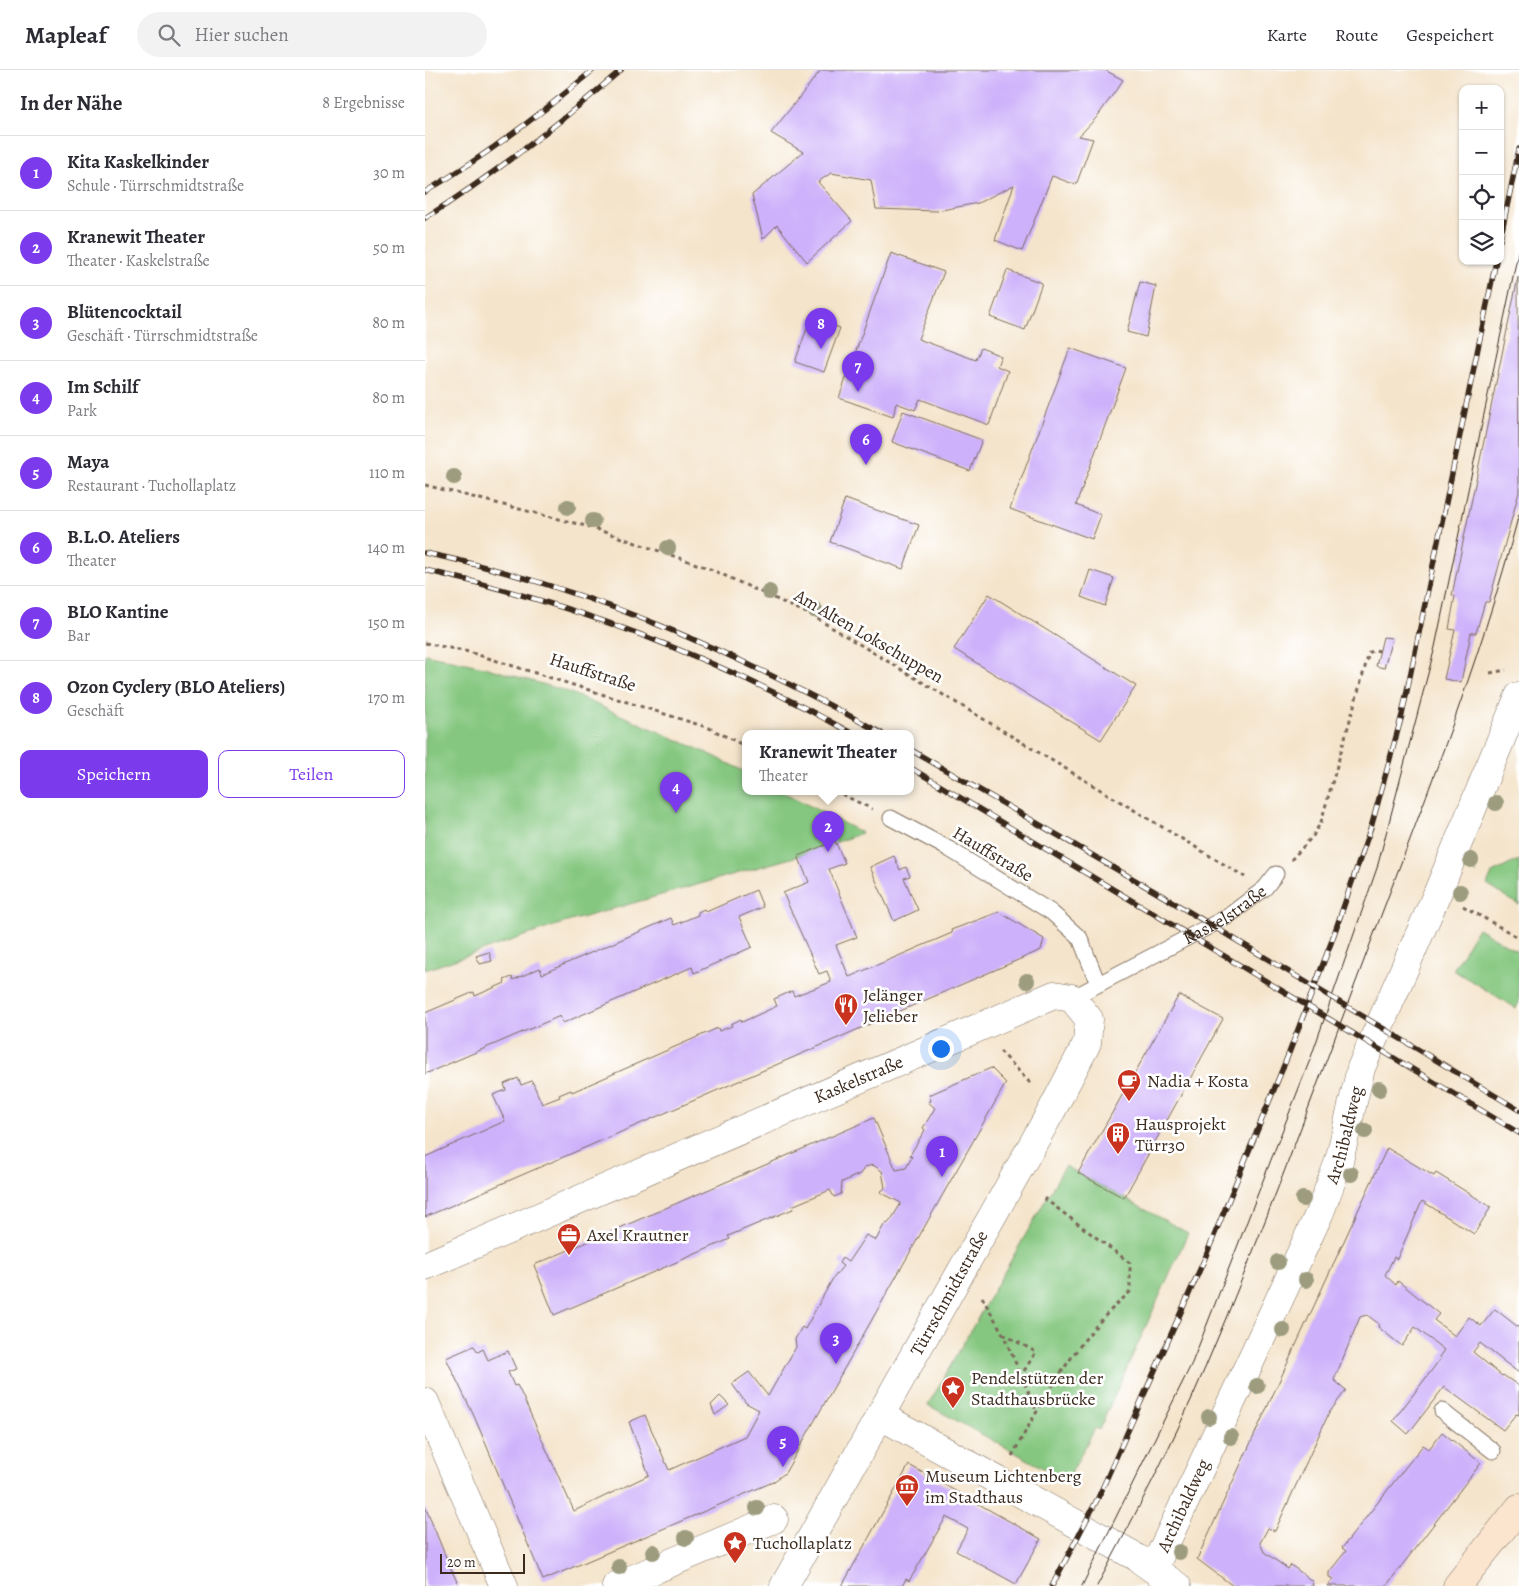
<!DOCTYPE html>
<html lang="de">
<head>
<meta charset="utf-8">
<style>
  body { margin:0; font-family:Alegreya,serif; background:#f2f2f3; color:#2b2b33 }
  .controls { position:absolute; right:15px; top:15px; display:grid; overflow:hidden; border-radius:10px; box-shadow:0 1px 4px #0004 }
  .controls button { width:45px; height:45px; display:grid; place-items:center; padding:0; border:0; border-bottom:1px solid #e1e1e2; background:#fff; color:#2b2b33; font:25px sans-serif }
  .scale { position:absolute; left:15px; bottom:12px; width:85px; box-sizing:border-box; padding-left:5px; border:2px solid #3b2a1e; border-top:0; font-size:14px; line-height:18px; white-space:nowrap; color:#3b2a1e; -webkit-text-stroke:4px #fff; paint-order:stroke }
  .you { position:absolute; left:515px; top:978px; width:18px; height:18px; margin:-12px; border:4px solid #fff; border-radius:50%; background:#1a73e8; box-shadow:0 0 0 8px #1a73e833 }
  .badge { display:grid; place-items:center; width:32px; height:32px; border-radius:50%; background:#7c3aed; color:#fff; font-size:16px; font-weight:700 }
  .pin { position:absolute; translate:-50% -41px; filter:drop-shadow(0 1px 2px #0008) }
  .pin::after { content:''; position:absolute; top:26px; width:18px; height:15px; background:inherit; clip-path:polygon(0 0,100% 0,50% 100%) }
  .popup { position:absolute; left:317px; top:660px; width:172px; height:65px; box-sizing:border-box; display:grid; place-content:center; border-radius:10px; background:#fff; filter:drop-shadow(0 1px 4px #0005); font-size:16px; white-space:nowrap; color:#7c7c81 }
  .popup b { font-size:19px; color:#2b2b33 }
  .popup::after { content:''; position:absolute; left:50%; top:100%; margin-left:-10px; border:10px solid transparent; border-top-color:#fff }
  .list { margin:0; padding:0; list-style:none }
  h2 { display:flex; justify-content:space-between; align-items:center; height:65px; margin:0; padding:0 20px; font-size:21px }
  h2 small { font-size:16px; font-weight:400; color:#7c7c81 }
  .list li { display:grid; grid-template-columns:32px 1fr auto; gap:15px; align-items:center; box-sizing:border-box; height:75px; padding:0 20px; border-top:1px solid #e1e1e2 }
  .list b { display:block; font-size:19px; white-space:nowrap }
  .list p { margin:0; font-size:16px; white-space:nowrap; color:#7c7c81 }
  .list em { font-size:16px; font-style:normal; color:#7c7c81 }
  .actions { display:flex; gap:10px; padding:15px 20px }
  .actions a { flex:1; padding:11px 0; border:1px solid #7c3aed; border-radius:10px; text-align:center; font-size:18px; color:#7c3aed }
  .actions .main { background:#7c3aed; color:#fff }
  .icon { flex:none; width:28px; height:28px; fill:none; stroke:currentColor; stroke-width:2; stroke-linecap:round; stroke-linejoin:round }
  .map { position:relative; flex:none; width:1094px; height:1516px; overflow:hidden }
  header { display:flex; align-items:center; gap:30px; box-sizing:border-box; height:70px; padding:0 25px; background:#fff; border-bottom:1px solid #e1e1e2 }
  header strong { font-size:24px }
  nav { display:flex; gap:28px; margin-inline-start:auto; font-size:18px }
  .search { width:350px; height:45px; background:#f2f2f3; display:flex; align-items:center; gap:12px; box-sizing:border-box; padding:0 18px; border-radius:28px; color:#7c7c81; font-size:19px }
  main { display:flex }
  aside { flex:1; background:#fff }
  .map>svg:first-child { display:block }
  .green { fill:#85c780; stroke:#60784f }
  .building { fill:#cdb1fa }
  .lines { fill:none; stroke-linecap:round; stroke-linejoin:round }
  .lane-casing { stroke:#7c6b5b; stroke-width:17 }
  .street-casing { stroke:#7c6b5b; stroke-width:29 }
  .secondary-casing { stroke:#7c6b5b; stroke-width:29 }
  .path { stroke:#7c6b5b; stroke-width:3; stroke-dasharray:4 4; stroke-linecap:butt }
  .lane { stroke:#fff; stroke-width:15 }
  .street { stroke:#fff; stroke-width:28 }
  .secondary { stroke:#fce5cf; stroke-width:28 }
  .tram { stroke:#3b2a1e; stroke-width:1 }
  .rail-casing { stroke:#3b2a1e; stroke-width:5.5 }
  .rail { stroke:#fff; stroke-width:4; stroke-dasharray:11; stroke-linecap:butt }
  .tree { fill:#9d9c7f }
  .labels { text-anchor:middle; stroke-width:5; stroke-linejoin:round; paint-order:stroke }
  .street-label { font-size:18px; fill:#3b2a1e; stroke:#fff }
  .poi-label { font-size:18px; fill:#3b2a1e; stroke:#fff; text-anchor:start }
</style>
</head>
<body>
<header>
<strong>Mapleaf</strong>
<div class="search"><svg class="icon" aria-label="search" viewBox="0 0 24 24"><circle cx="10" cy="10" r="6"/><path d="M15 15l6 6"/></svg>Hier suchen</div>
<nav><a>Karte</a><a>Route</a><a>Gespeichert</a></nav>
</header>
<main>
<aside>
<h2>In der Nähe<small>8 Ergebnisse</small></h2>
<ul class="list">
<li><span class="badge">1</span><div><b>Kita Kaskelkinder</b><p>Schule · Türrschmidtstraße</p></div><em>30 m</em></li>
<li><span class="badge">2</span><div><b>Kranewit Theater</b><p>Theater · Kaskelstraße</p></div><em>50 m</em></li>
<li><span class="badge">3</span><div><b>Blütencocktail</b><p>Geschäft · Türrschmidtstraße</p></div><em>80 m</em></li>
<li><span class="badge">4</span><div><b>Im Schilf</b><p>Park</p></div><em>80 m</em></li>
<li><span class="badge">5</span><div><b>Maya</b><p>Restaurant · Tuchollaplatz</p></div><em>110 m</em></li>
<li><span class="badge">6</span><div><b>B.L.O. Ateliers</b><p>Theater</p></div><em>140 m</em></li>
<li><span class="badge">7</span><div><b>BLO Kantine</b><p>Bar</p></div><em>150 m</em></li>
<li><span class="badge">8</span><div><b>Ozon Cyclery (BLO Ateliers)</b><p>Geschäft</p></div><em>170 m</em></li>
</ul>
<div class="actions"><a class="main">Speichern</a><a>Teilen</a></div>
</aside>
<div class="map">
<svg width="1094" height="1516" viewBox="0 0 1094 1516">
  <rect width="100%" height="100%" fill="#fff"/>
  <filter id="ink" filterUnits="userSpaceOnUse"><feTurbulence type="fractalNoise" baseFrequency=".02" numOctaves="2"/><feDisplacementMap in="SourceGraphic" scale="10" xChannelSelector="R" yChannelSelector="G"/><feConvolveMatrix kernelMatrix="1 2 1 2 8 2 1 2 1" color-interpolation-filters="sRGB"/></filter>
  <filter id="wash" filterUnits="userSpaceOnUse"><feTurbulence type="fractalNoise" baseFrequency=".0096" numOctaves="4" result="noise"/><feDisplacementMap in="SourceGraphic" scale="20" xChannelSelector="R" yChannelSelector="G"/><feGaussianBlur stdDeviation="1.12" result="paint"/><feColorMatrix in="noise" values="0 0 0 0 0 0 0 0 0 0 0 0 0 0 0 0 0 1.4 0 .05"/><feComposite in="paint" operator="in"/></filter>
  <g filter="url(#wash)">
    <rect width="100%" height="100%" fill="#f4e4cb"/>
    <!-- green -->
    <g class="green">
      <polygon points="0,584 59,597 141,621 289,686 320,702 320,721 356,721 437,763 373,786 135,854 0,900"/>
      <polygon points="1094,790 1094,835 1062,815 1067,803"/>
      <polygon points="1053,858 1094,882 1094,933 1091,938 1028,900"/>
      <polygon points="640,1096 763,1163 674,1360 670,1358 642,1411 503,1335"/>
    </g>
    <g id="blocks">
      <!-- building -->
      <g class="building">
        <polygon points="396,0 680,0 698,10 672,47 654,66 668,69 651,115 627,106 597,181 570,170 589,115 553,133 512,141 451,139 446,110 406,103 393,112 427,151 382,192 352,155 338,169 327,125 378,82 346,63"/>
        <polygon points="466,183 519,202 493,269 551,290 556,278 576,286 572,296 583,301 564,355 495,329 490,340 471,333 468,347 414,328"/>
        <polygon points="582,200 617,213 600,260 565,247"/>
        <polygon points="1093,207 1094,422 1064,532 1060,532 1051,563 1046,563 1036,612 1019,609 1030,560 1024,559 1030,526 1027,525"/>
        <polygon points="715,212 731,216 721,267 702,262"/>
        <polygon points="386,247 415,258 399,302 370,292"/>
        <polygon points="645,278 701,298 651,435 676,445 667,469 585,439"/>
        <polygon points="478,341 557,370 545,401 467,372"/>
        <polygon points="420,429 494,455 478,499 405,472"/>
        <polygon points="665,500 689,508 680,536 656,527"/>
        <polygon points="564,524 711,616 676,670 529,579"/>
        <polygon points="958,567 967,568 959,598 951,596"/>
        <polygon points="410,771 420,793 404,799 432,867 411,875 424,907 527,863 526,860 574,842 619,869 616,880 0,1147 0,1087 80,1051 68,1025 81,1020 79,1014 93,1008 96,1015 107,1011 117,1034 135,1027 134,1025 146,1020 147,1022 293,958 294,961 307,956 306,954 316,949 317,952 352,936 349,929 367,921 369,926 406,912 402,901 394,904 358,823 384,812 373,786"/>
        <polygon points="469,786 475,800 481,797 485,806 479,808 493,840 469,851 445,797"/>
        <polygon points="331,820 338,837 314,847 327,877 269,903 267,897 138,953 135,946 0,1004 0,943 49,922 50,926 80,913 79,910 87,907 88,910 115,898 117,904 246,848 249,855 273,845 273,842 279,839 281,842"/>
        <polygon points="64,882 67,891 55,894 51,886"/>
        <polygon points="754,925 798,949 699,1128 653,1103"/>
        <polygon points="566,998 581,1013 360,1403 348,1412 118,1510 49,1346 21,1288 49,1276 53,1282 58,1279 63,1290 83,1281 91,1299 83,1302 89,1316 92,1315 97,1325 149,1441 224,1405 204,1352 220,1345 244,1400 320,1366 334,1340 321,1333 307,1314 324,1302 343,1326 371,1277 370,1269 377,1257 380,1259 407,1210 418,1196 414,1193 417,1188 423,1192 441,1165 451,1170 460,1153 462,1154 466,1150 476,1133 455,1122 460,1118 457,1101 448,1095 440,1097 435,1104 417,1112 416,1124 409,1127 405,1120 367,1136 368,1139 303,1166 305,1169 129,1245 109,1195 449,1048 471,1100 481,1098 487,1087 485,1085 500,1060 498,1058 510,1038 503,1032 506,1031 504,1025"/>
        <polygon points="962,1078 1009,1106 1011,1103 1066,1137 1049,1164 997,1131 972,1189 969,1187 960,1205 971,1215 973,1211 1014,1244 1009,1250 1030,1266 1044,1247 1056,1256 1070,1239 1093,1257 1094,1255 1094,1303 1055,1273 1048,1282 1077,1306 1078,1305 1094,1316 1094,1345 1091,1344 1078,1360 1019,1317 983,1364 968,1351 1016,1288 1014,1287 1019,1280 990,1257 977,1276 953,1257 954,1254 942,1245 935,1247 909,1310 921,1320 904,1343 850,1461 843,1458 835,1473 839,1482 863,1499 866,1495 887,1511 888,1516 808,1516 772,1489"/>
        <polygon points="295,1326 304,1335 290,1345 286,1335"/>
        <polygon points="1017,1362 1056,1393 961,1516 902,1516 908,1509 904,1507 904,1502 921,1481 917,1478 998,1375 1004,1379"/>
        <polygon points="484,1395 616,1469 591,1514 531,1481 543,1459 521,1447 489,1503 484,1511 481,1509 477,1516 417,1516"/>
        <polygon points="0,1436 25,1497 34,1516 0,1516"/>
      </g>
    </g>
  </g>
  <g filter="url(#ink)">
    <use href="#blocks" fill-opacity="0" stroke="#7c6b5b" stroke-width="1"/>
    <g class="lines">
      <!-- lane casing -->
      <g class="lane-casing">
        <g id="lane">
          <polyline points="466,748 524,779 626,842 655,868 673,914"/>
          <path id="s1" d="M 647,928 L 802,847 L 840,818 L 851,804"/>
          <polyline points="1017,1341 1068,1381"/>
        </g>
      </g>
      <!-- street casing -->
      <g class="street-casing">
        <g id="street">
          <path id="s2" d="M 0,1196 L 629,925 L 647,928 L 664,949 L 662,973 L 627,1040 L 359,1516"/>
          <polyline points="0,1332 79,1516"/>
          <polyline points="456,1346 706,1484"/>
          <polyline points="714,1489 752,1516"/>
          <path id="s3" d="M 729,1498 L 895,1142 L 914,1091 L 936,998 L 1012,824 L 1094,626"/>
          <polyline points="191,1516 349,1449"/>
        </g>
      </g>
      <!-- secondary casing -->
      <g class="secondary-casing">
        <polyline id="secondary" points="1032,1516 1094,1438"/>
      </g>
      <!-- path -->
      <g class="path">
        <polyline points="0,415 165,457 283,498 386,545 820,807"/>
        <polyline points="0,573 44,582 284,658 320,676"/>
        <polyline points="1065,603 1081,600"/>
        <polyline points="410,721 447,739"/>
        <polyline points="866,790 888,766 896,752 944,583 949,580 955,581"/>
        <polyline points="1038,836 1094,868"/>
        <polyline points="575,981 607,1015"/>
        <polyline points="557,1227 578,1264 611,1340"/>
        <polyline points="578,1264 611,1282 597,1304"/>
        <path d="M 587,1386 C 611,1342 637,1296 670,1257 C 680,1245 693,1233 705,1222 L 705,1193 L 616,1126"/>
      </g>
      <!-- lane -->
      <use href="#lane" class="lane"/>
      <!-- street -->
      <use href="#street" class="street"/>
      <!-- secondary -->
      <use href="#secondary" class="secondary"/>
      <!-- tram -->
      <g class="tram">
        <polyline points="657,1516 767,1293 886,987 952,798 1010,577 1094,178"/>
        <path d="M 672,1516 C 710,1445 749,1372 780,1298 C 837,1165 887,1028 938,893 C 994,744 1054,597 1094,444"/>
      </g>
      <!-- rail casing -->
      <g class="rail-casing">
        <g id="rail">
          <path d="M 0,122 C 60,86 115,45 168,0"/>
          <path d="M 0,148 C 70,104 134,54 196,0"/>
          <polyline points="1075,170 1094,79"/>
          <path d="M 0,483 C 161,516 313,583 456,663"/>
          <path d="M 0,500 C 150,534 293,588 426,663"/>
          <polyline points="486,680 741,828 1094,1040"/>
          <polyline points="486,698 1094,1063"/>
          <polyline points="627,1516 673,1428 780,1188 864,983 906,873 947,754 977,645 1071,191"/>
        </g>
      </g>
      <!-- rail -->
      <use href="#rail" class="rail"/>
    </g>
    <!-- trees -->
    <g class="tree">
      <circle cx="29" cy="407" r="8"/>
      <circle cx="143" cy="437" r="8"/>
      <circle cx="168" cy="451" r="8"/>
      <circle cx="243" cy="478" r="8"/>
      <circle cx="344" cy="522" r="8"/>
      <circle cx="390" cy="540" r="8"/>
      <circle cx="1071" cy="733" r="8"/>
      <circle cx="1046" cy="790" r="8"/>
      <circle cx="1035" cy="822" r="8"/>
      <circle cx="602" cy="911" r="8"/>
      <circle cx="954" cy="1019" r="8"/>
      <circle cx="940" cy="1061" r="8"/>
      <circle cx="926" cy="1104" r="8"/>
      <circle cx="878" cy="1129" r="8"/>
      <circle cx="853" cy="1192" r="8"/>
      <circle cx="881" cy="1210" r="8"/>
      <circle cx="858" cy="1260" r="8"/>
      <circle cx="832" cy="1316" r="8"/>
      <circle cx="784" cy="1347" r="8"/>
      <circle cx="806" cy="1367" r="8"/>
      <circle cx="332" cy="1438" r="8"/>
      <circle cx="261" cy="1468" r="8"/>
      <circle cx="228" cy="1482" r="8"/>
      <circle cx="754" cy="1482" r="8"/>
      <circle cx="194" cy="1497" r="8"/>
    </g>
  </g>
  <!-- icons -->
  <defs>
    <g id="restaurant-pin" transform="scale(1.25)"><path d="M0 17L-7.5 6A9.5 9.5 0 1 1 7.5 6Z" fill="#c8321e" stroke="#fff"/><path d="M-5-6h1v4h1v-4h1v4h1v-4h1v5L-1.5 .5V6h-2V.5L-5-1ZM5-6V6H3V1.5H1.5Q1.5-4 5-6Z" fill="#fff"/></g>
    <g id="cafe-pin" transform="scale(1.25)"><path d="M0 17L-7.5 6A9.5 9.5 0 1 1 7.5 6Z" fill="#c8321e" stroke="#fff"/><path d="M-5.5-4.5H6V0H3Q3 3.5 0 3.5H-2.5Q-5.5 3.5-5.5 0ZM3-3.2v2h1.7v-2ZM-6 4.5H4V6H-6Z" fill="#fff"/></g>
    <g id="building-pin" transform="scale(1.25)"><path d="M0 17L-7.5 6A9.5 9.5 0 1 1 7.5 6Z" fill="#c8321e" stroke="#fff"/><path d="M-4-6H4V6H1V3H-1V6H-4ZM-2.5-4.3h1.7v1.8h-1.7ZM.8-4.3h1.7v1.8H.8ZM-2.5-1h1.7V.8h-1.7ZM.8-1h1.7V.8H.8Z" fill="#fff"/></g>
    <g id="office-pin" transform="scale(1.25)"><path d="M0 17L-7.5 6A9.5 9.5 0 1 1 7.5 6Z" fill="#c8321e" stroke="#fff"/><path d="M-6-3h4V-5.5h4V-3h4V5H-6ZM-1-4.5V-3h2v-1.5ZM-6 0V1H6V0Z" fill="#fff"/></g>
    <g id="sight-pin" transform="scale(1.25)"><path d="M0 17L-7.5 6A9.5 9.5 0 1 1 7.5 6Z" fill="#c8321e" stroke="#fff"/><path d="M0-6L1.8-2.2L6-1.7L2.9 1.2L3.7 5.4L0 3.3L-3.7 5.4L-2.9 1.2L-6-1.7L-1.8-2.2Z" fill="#fff"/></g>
    <g id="museum-pin" transform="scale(1.25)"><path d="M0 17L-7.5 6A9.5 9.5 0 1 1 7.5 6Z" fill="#c8321e" stroke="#fff"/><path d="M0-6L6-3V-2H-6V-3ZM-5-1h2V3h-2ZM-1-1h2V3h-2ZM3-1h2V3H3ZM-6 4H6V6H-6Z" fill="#fff"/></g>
  </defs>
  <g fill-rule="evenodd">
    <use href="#restaurant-pin" x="421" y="935"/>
    <use href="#cafe-pin" x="704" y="1011"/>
    <use href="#building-pin" x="693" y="1064"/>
    <use href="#office-pin" x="144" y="1165"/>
    <use href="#sight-pin" x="528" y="1318"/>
    <use href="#museum-pin" x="482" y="1416"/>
    <use href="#sight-pin" x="310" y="1473"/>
  </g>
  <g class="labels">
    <!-- street labels -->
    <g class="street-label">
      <text transform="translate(444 566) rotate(30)" y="6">Am Alten Lokschuppen</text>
      <text transform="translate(168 602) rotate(18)" y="6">Hauffstraße</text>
      <text transform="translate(568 784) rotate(31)" y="6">Hauffstraße</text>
      <text dy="6" stroke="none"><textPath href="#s1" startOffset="174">Kaskelstraße</textPath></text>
      <text dy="6" stroke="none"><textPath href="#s2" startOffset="472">Kaskelstraße</textPath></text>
      <text dy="6" stroke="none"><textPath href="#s3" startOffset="474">Archibaldweg</textPath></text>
      <text transform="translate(524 1223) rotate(-61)" y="6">Türrschmidtstraße</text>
      <text dy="6" stroke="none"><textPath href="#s3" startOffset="69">Archibaldweg</textPath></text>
    </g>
    <!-- poi labels -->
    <g class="poi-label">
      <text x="438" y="931">Jelänger<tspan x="438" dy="21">Jelieber</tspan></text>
      <text x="722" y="1017">Nadia + Kosta</text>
      <text x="710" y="1060">Hausprojekt<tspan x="710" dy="21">Türr30</tspan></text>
      <text x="162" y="1171">Axel Krautner</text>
      <text x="546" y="1314">Pendelstützen der<tspan x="546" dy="21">Stadthausbrücke</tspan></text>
      <text x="500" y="1412">Museum Lichtenberg<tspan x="500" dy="21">im Stadthaus</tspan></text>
      <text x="328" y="1479">Tuchollaplatz</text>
    </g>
  </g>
</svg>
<div class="controls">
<button>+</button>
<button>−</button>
<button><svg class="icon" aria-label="locate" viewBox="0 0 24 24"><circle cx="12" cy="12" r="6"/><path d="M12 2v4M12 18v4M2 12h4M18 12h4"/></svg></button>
<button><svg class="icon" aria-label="layers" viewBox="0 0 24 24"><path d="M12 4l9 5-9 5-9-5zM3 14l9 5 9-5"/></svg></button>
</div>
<div class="scale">20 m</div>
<div class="you"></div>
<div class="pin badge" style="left:517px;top:1107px">1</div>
<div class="pin badge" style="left:403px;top:782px">2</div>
<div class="popup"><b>Kranewit Theater</b>Theater</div>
<div class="pin badge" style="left:411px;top:1294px">3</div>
<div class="pin badge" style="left:251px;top:743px">4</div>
<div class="pin badge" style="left:358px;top:1397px">5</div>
<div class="pin badge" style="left:441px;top:395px">6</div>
<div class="pin badge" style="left:433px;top:322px">7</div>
<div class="pin badge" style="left:396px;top:279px">8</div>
</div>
</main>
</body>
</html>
